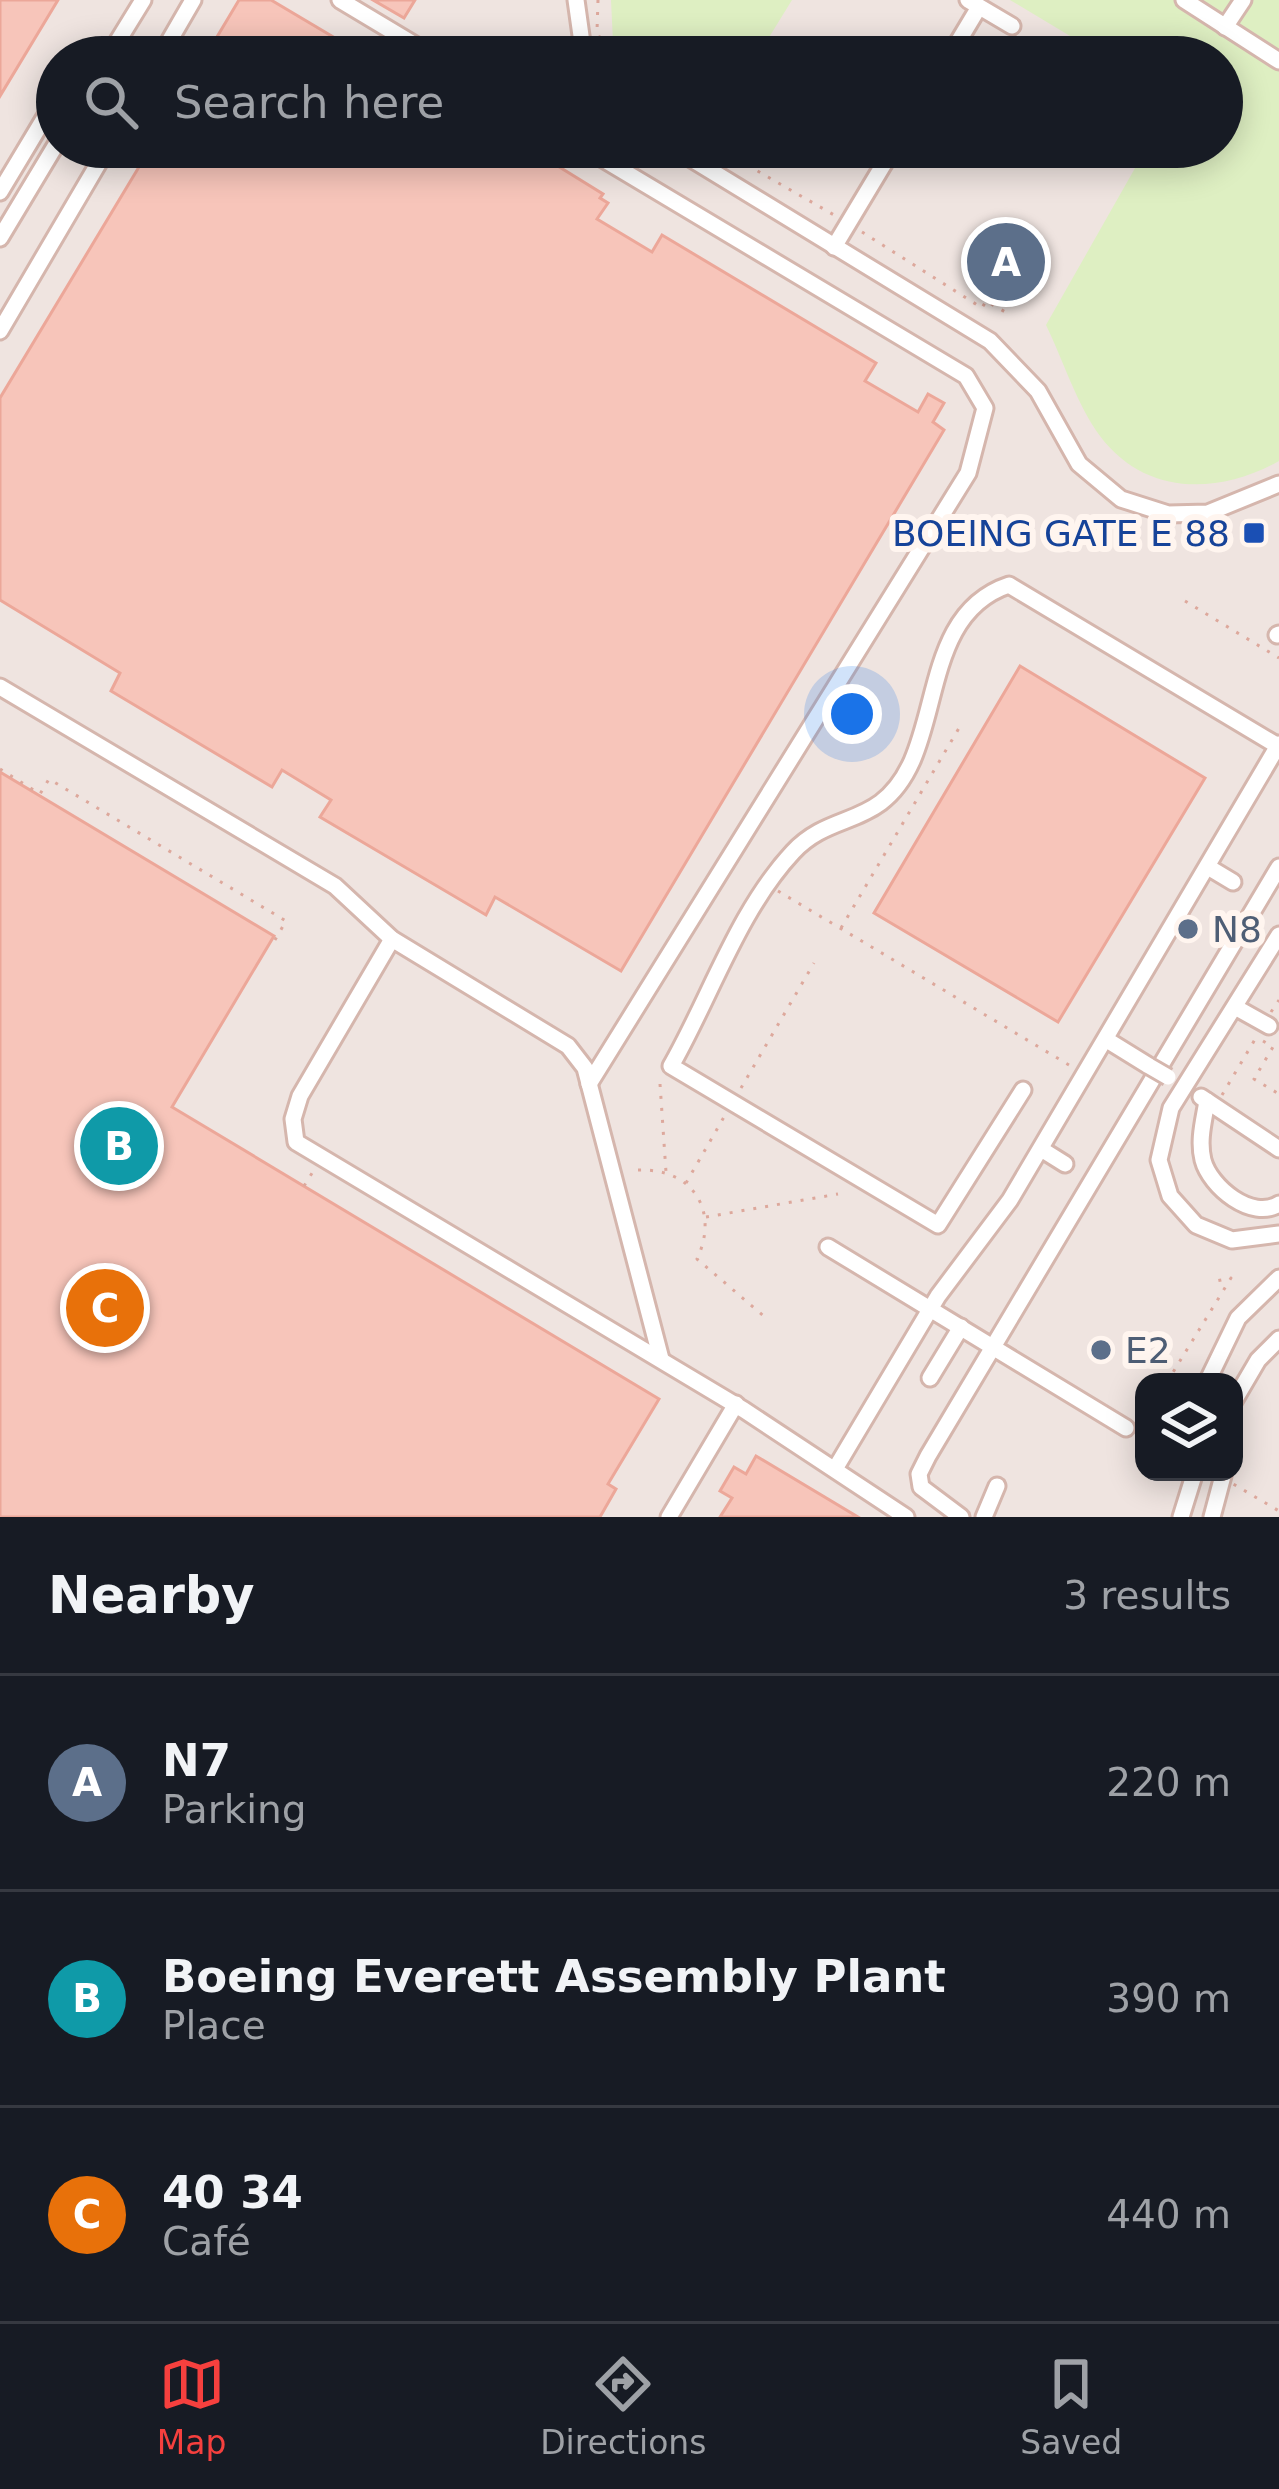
<!DOCTYPE html>
<html lang="en">
<head>
<meta charset="utf-8">
<style>
  body { margin:0; font-family:"DejaVu Sans",sans-serif; background:#20242c; color:#f1f3f6 }
  .controls { position:absolute; right:36px; bottom:36px; display:grid; overflow:hidden; border-radius:24px; box-shadow:0 6px 30px #0003 }
  .controls button { width:108px; height:108px; display:grid; place-items:center; padding:0; border:0; border-bottom:3px solid #363941; background:#171b24; color:#f1f3f6; font:60px sans-serif }
  .you { position:absolute; left:852px; top:714px; width:42px; height:42px; margin:-30px; border:9px solid #fff; border-radius:50%; background:#1a73e8; box-shadow:0 0 0 18px #1a73e833 }
  .badge { display:grid; place-items:center; width:78px; height:78px; border-radius:50%; background:#f6403e; color:#fff; font-size:39px; font-weight:700 }
  .pin { position:absolute; translate:-50% -50%; border:6px solid #fff; box-shadow:0 3px 12px #0006 }
  .list { margin:0; padding:0; list-style:none }
  h2 { display:flex; justify-content:space-between; align-items:center; height:156px; margin:0; padding:0 48px; font-size:51px }
  h2 small { font-size:39px; font-weight:400; color:#9ea1a6 }
  .list li { display:grid; grid-template-columns:78px 1fr auto; gap:36px; align-items:center; box-sizing:border-box; height:216px; padding:0 48px; border-top:3px solid #363941 }
  .list b { display:block; font-size:45px; white-space:nowrap }
  .list p { margin:0; font-size:39px; white-space:nowrap; color:#9ea1a6 }
  .list em { font-size:39px; font-style:normal; color:#9ea1a6 }
  .icon { flex:none; width:66px; height:66px; fill:none; stroke:currentColor; stroke-width:2; stroke-linecap:round; stroke-linejoin:round }
  .map { position:relative; flex:none; width:1279px; height:1517px; overflow:hidden }
  .search { position:absolute; background:#171b24; box-shadow:0 6px 30px #0003; left:36px; right:36px; top:36px; height:132px; display:flex; align-items:center; gap:30px; box-sizing:border-box; padding:0 42px; border-radius:66px; color:#9ea1a6; font-size:45px }
  .sheet { height:804px; background:#171b24 }
  nav { display:flex; justify-content:space-around; align-items:center; box-sizing:border-box; height:168px; border-top:3px solid #363941; background:#171b24; font-size:33px; color:#9ea1a6 }
  nav a { display:grid; justify-items:center; gap:6px }
  nav .on { color:#f6403e }
  .map>svg:first-child { display:block }
  .industrial { fill:#efe4e0; fill-rule:evenodd }
  .green { fill:#deefc2 }
  .building { fill:#f7c5ba; stroke:#eca799; stroke-width:3 }
  .lines { fill:none; stroke-linecap:round; stroke-linejoin:round }
  .minor-casing { stroke:#d5b6ad; stroke-width:21 }
  .path { stroke:#dda89c; stroke-width:3; stroke-dasharray:3 9; stroke-linecap:butt }
  .minor { stroke:#fff; stroke-width:15 }
  .minor-bridge-casing { stroke:#d5b6ad; stroke-width:21; stroke-linecap:butt }
  .path-bridge { stroke:#dda89c; stroke-width:3; stroke-dasharray:3 9; stroke-linecap:butt }
  .minor-bridge { stroke:#fff; stroke-width:15 }
  .transit-dot { fill:#1a4fb4; stroke:#fff5ef; stroke-width:4.5 }
  .service-dot { fill:#5c6f8a; stroke:#fff5ef; stroke-width:4.5 }
  .labels { text-anchor:middle; stroke-width:12; stroke-linejoin:round; paint-order:stroke }
  .transit-label { font-size:36px; fill:#164399; stroke:#fff5ef; text-anchor:end }
  .service-label { font-size:36px; fill:#4e5e75; stroke:#fff5ef; text-anchor:start }
</style>
</head>
<body>
<div class="map">
<svg width="1279" height="1517" viewBox="0 0 1279 1517">
  <rect width="100%" height="100%" fill="#fff0e6"/>
  <!-- industrial -->
  <path class="industrial" d="M 0,0 L 1040,0 L 1133,57 L 57,57 L 57,147 L 1279,146 L 1279,1517 L 0,1517 ZM 1144,1382 L 1234,1382 L 1234,1472 L 1144,1472 Z"/>
  <!-- green -->
  <g class="green">
    <polygon points="611,0 792,0 757,57 633,57 613,43"/>
    <path d="M 1010,0 L 1279,0 L 1279,461 C 1218,495 1145,496 1100,436 C 1077,405 1063,360 1046,325 L 1147,147 L 1222,147 L 1222,57 L 1105,57 Z"/>
  </g>
  <!-- building -->
  <g class="building">
    <polygon points="0,0 58,0 0,96"/>
    <polygon points="239,0 271,0 367,57 205,57"/>
    <polygon points="373,0 415,0 404,18"/>
    <polygon points="151,147 527,147 603,194 600,198 608,203 597,219 652,252 662,235 876,363 865,381 918,412 928,394 944,403 933,422 944,430 621,971 495,897 486,915 320,817 331,800 282,770 272,787 111,691 120,673 0,600 0,398"/>
    <polygon points="1020,666 1205,778 1058,1022 874,913"/>
    <polygon points="0,772 274,936 172,1107 659,1399 608,1484 616,1489 600,1517 0,1517"/>
    <polygon points="756,1456 858,1517 720,1517 732,1498 720,1491 734,1467 746,1474"/>
  </g>
  <g class="lines">
    <!-- minor casing -->
    <g class="minor-casing">
      <g id="minor">
        <polyline points="340,0 435,57"/>
        <polyline points="576,0 584,57"/>
        <polyline points="968,0 1012,26"/>
        <polyline points="1184,0 1279,61"/>
        <polyline points="1225,27 1243,0"/>
        <polyline points="108,57 143,0"/>
        <polyline points="160,57 193,0"/>
        <polyline points="949,57 979,7"/>
        <polyline points="583,147 966,376 985,408 968,473 589,1084"/>
        <polyline points="672,147 990,341 1038,391 1079,464 1121,499 1168,514 1208,513 1279,484"/>
        <polyline points="0,192 45,117 57,124"/>
        <polyline points="0,238 57,143"/>
        <polyline points="834,247 894,147"/>
        <polyline points="0,331 108,147"/>
        <polyline points="1277,635 1279,634"/>
        <polyline points="0,687 335,886 392,939 568,1046 585,1068 661,1359"/>
        <polyline points="1208,867 1233,882"/>
        <polyline points="1279,935 1171,1108 1159,1160 1170,1196 1196,1225 1232,1240 1279,1234"/>
        <polyline points="392,939 300,1096 293,1119 296,1142 744,1410 906,1517"/>
        <polyline points="1235,1007 1269,1026"/>
        <polyline points="1107,1040 1149,1066"/>
        <path d="M 1023,1090 L 938,1225 L 671,1066 C 710,998 738,911 793,852 C 833,809 881,830 912,761 C 939,700 934,610 1009,585 L 1278,746"/>
        <polyline points="1201,1097 1279,1149"/>
        <path d="M 1207,1101 C 1204,1120 1198,1140 1203,1160 C 1210,1187 1252,1221 1279,1204"/>
        <polyline points="1041,1149 1065,1164"/>
        <polyline points="828,1247 1126,1428"/>
        <polyline points="930,1378 961,1327"/>
        <polyline points="1207,1382 1238,1318 1279,1278"/>
        <polyline points="1234,1401 1258,1360 1279,1339"/>
        <polyline points="835,1469 938,1296 1010,1200 1279,744"/>
        <polyline points="669,1517 736,1404"/>
        <polyline points="961,1517 921,1487 919,1474 928,1456 1279,867"/>
        <polyline points="984,1517 997,1486"/>
        <polyline points="1181,1517 1195,1472"/>
        <polyline points="1212,1517 1224,1472"/>
      </g>
    </g>
    <!-- path -->
    <g class="path">
      <polyline points="598,0 597,31 607,57"/>
      <polyline points="716,147 834,215"/>
      <polyline points="862,232 982,308 986,301 1007,313"/>
      <polyline points="1185,601 1279,658"/>
      <polyline points="0,769 40,794 49,779 286,921 272,945"/>
      <polyline points="778,891 1074,1068"/>
      <polyline points="841,928 962,723"/>
      <polyline points="1271,1012 1279,1000"/>
      <polyline points="1263,1041 1273,1047 1254,1079 1279,1094"/>
      <polyline points="660,1084 666,1172"/>
      <polyline points="741,1088 814,963"/>
      <polyline points="1222,1095 1257,1036"/>
      <path d="M 638,1170 C 692,1168 720,1210 697,1259 L 766,1318"/>
      <polyline points="686,1183 724,1117"/>
      <polyline points="304,1186 314,1170"/>
      <polyline points="706,1217 838,1194"/>
      <polyline points="1167,1382 1231,1278 1216,1281"/>
      <polyline points="1144,1420 1144,1421"/>
    </g>
    <!-- minor -->
    <use href="#minor" class="minor"/>
    <!-- minor-bridge casing -->
    <g class="minor-bridge-casing">
      <polyline id="minor-bridge" points="1149,1066 1168,1077"/>
    </g>
    <!-- path-bridge -->
    <polyline class="path-bridge" points="1213,1472 1279,1511"/>
    <!-- minor-bridge -->
    <use href="#minor-bridge" class="minor-bridge"/>
  </g>
  <!-- markers -->
  <rect class="transit-dot" x="1242" y="521" width="24" height="24" rx="6"/>
  <g class="service-dot">
    <circle cx="1188" cy="929" r="12"/>
    <circle cx="1101" cy="1350" r="12"/>
  </g>
  <g class="labels">
    <!-- transit labels -->
    <g class="transit-label">
      <text x="1230" y="546">BOEING GATE E 88</text>
    </g>
    <!-- service labels -->
    <g class="service-label">
      <text x="1212" y="942">N8</text>
      <text x="1125" y="1363">E2</text>
    </g>
  </g>
</svg>
<div class="controls">
<button><svg class="icon" aria-label="layers" viewBox="0 0 24 24"><path d="M12 4l9 5-9 5-9-5zM3 14l9 5 9-5"/></svg></button>
</div>
<div class="you"></div>
<div class="pin badge" style="left:1006px;top:262px;background:#5c6f8a">A</div>
<div class="pin badge" style="left:119px;top:1146px;background:#0f9aa8">B</div>
<div class="pin badge" style="left:105px;top:1308px;background:#e8710a">C</div>
<div class="search"><svg class="icon" aria-label="search" viewBox="0 0 24 24"><circle cx="10" cy="10" r="6"/><path d="M15 15l6 6"/></svg>Search here</div>
</div>
<section class="sheet">
<h2>Nearby<small>3 results</small></h2>
<ul class="list">
<li><span class="badge" style="background:#5c6f8a">A</span><div><b>N7</b><p>Parking</p></div><em>220 m</em></li>
<li><span class="badge" style="background:#0f9aa8">B</span><div><b>Boeing Everett Assembly Plant</b><p>Place</p></div><em>390 m</em></li>
<li><span class="badge" style="background:#e8710a">C</span><div><b>40 34</b><p>Café</p></div><em>440 m</em></li>
</ul>
</section>
<nav>
<a class="on"><svg class="icon" aria-label="map" viewBox="0 0 24 24"><path d="M3 6l6-2 6 2 6-2v14l-6 2-6-2-6 2zM9 4v14M15 6v14"/></svg>Map</a>
<a><svg class="icon" aria-label="directions" viewBox="0 0 24 24"><path d="M12 3l9 9-9 9-9-9zM9 14v-3h6M13 9l2 2-2 2"/></svg>Directions</a>
<a><svg class="icon" aria-label="saved" viewBox="0 0 24 24"><path d="M7 4h10v16l-5-4-5 4z"/></svg>Saved</a>
</nav>
</body>
</html>
